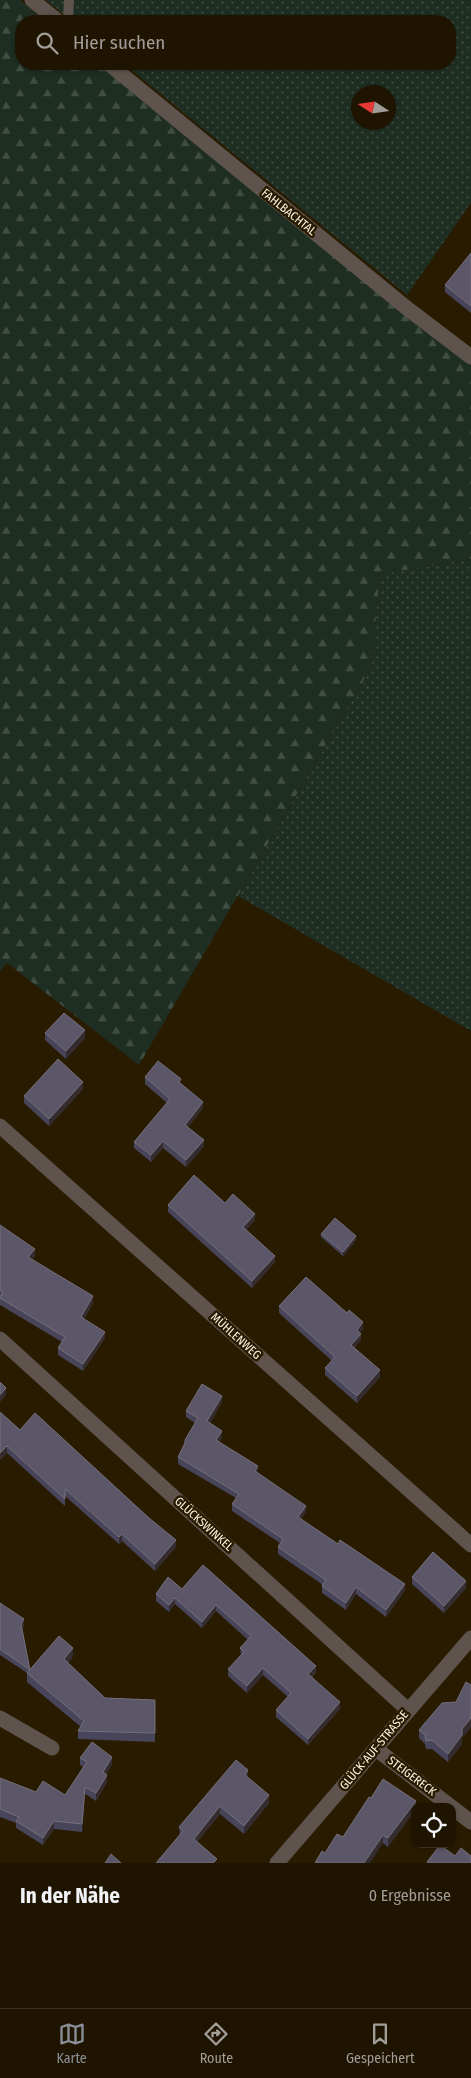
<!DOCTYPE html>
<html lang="de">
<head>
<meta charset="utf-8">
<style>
  body { margin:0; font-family:"Fira Sans Condensed",sans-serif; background:#271d0a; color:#f1f3f6 }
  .controls { position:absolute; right:15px; bottom:15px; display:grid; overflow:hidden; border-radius:10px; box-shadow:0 1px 4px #0004 }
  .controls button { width:45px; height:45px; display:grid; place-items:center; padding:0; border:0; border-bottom:1px solid #3c3322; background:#1f1400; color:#f1f3f6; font:25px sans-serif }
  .compass { position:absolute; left:351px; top:85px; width:45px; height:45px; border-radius:50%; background:#1f1400; box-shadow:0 1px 4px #0004; rotate:282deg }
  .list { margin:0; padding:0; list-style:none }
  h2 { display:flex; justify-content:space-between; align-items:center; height:65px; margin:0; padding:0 20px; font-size:21px }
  h2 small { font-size:16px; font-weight:400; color:#a19e99 }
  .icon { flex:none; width:28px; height:28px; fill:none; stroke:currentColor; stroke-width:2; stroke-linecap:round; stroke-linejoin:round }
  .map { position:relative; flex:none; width:471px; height:1863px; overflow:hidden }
  .search { position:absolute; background:#1f1400; box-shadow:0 1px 4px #0004; left:15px; right:15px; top:15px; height:55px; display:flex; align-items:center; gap:12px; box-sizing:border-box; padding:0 18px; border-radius:20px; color:#a19e99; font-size:19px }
  .sheet { height:145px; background:#1f1400 }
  nav { display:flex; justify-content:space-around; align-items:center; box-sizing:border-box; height:70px; border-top:1px solid #3c3322; background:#1f1400; font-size:14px; color:#a19e99 }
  nav a { display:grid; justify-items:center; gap:2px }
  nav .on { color:#8c9099 }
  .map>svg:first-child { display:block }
  .grass { fill:url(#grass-dots); fill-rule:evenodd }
  .forest { fill:url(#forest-firs) }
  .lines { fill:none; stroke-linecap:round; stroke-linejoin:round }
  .lane { stroke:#5f544d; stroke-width:10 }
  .street { stroke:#5f544d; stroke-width:15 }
  .wall { fill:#484459 }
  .shaded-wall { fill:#342c2f }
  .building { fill:#5c5768; stroke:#756f7b }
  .labels { text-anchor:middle; stroke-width:5; stroke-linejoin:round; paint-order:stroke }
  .street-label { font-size:12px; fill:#fbf2e1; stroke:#291b00 }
</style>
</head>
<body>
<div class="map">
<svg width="471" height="1863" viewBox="0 0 471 1863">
  <defs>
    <pattern id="grass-dots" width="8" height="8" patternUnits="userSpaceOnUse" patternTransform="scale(1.25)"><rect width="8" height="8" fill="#1f2e22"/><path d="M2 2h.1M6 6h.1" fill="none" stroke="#404d42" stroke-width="1.8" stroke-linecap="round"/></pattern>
    <pattern id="forest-firs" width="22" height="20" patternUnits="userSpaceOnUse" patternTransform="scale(1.25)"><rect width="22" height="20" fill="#1f2e22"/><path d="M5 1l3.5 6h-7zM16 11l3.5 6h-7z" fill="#404d42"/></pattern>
  </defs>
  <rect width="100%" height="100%" fill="#291b00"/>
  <!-- grass -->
  <g class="grass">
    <path d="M 46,0 L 471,0 L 471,203 L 407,295 L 124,64 L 450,64 L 450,21 L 72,21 ZM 358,92 L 388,92 L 388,122 L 358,122 Z"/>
    <polygon points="471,559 471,1031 238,896 371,667 380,574"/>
  </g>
  <!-- forest -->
  <polygon class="forest" points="0,0 20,0 46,21 21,21 21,64 99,64 471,364 471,559 380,574 371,667 139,1065 7,963 0,971"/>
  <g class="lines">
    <!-- lane -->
    <polyline class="lane" points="68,21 69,0"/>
    <!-- street -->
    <g class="street">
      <polyline points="32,0 58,21"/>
      <polyline points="109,64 408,309 471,357"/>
      <polyline points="0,1126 471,1545"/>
      <polyline points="0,1339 408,1710"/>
      <polyline points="0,1718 52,1748"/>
      <polyline points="376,1749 471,1822"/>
      <polyline points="277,1863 471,1638"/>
    </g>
  </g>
  <!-- wall -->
  <g class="wall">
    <polygon points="471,253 471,313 445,292 445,285"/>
    <polygon points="45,1033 85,1038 66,1059 45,1040"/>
    <polygon points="145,1077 181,1084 203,1108 188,1127 204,1146 186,1167 163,1148 151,1162 134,1148 134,1142 167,1103 145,1084"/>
    <polygon points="83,1089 49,1126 24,1103 24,1096"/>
    <polygon points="225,1203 255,1220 246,1230 275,1262 252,1288 168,1212 168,1205"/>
    <polygon points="0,1225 35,1256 32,1259 93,1303 84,1319 105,1338 83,1371 58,1355 58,1348 62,1342 0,1305"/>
    <polygon points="321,1234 356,1240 343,1256 321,1237"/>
    <polygon points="279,1306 363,1329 360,1333 361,1340 354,1348 380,1377 357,1403 325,1375 325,1368 332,1361 279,1313"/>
    <polygon points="222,1402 210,1423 222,1437 219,1442 258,1472 258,1473 306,1512 301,1519 405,1590 386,1617 356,1594 346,1610 322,1593 322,1586 323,1585 278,1554 278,1547 280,1543 232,1511 232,1504 236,1498 178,1464 178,1457 185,1445 185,1440 195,1423 186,1417 186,1411"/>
    <polygon points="0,1412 20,1430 176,1547 155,1571 122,1541 119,1544 65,1496 65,1506 7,1453 0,1460"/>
    <polygon points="203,1565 316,1672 312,1677 340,1709 308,1745 276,1717 276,1710 288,1697 263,1675 247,1693 228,1676 228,1669 241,1655 240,1648 248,1640 216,1611 202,1628 175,1604 169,1612 156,1601 156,1594 182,1589"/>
    <polygon points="412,1577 466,1588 444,1613 412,1584"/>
    <polygon points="0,1603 24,1626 22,1629 30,1669 73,1656 68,1663 105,1698 155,1700 155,1742 78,1739 78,1731 81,1727 27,1682 27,1673 0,1655"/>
    <polygon points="471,1685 471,1727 462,1738 462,1744 448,1762 432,1749 426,1749 425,1744 419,1738 419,1730 456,1702"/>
    <polygon points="80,1758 112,1764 106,1774 107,1782 96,1801 85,1794 82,1832 54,1829 43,1845 16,1828 16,1823 0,1817 0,1778 36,1792 65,1795 83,1767 80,1765"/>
    <polygon points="248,1778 269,1803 244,1834 220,1814 197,1842 217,1863 180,1835 179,1827"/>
    <polygon points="371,1798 416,1807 415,1807 415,1810 388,1847 383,1843 325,1853 343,1837"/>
  </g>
  <!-- shaded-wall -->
  <g class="shaded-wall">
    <polygon points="85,1030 85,1038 66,1059 66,1051"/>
    <polygon points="83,1082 83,1089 49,1126 49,1119"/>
    <polygon points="203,1102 203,1108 185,1131 185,1125"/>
    <polygon points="204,1140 204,1146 186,1167 186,1160"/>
    <polygon points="163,1141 163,1148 151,1162 151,1155"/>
    <polygon points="255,1214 255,1220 243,1234 243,1227"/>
    <polygon points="356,1236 356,1240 343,1256 343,1252"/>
    <polygon points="35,1249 35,1256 28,1264 28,1257"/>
    <polygon points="275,1256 275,1262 252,1288 252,1281"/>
    <polygon points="93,1296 93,1303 81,1324 81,1317"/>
    <polygon points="363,1322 363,1329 357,1336 357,1330"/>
    <polygon points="105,1332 105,1338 83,1371 83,1364"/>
    <polygon points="361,1334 361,1340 351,1351 351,1345"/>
    <polygon points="380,1370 380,1377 357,1403 357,1396"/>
    <polygon points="6,1388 6,1395 0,1402 0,1395"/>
    <polygon points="222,1396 222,1402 207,1428 207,1421"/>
    <polygon points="222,1431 222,1437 216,1447 216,1440"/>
    <polygon points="7,1446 7,1453 0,1460 0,1453"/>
    <polygon points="258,1466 258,1472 255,1478 255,1471"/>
    <polygon points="306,1506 306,1512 298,1524 298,1517"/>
    <polygon points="122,1534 122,1541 119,1544 119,1537"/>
    <polygon points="176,1540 176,1547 155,1571 155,1564"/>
    <polygon points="466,1581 466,1588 444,1613 444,1606"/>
    <polygon points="405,1584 405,1590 386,1617 386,1610"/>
    <polygon points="356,1587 356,1594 346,1610 346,1603"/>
    <polygon points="175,1598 175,1604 169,1612 169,1605"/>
    <polygon points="216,1605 216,1611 202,1628 202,1622"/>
    <polygon points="24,1619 24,1626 21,1630 21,1624"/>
    <polygon points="73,1648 73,1656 64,1667 64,1659"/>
    <polygon points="316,1666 316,1672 308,1680 308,1674"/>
    <polygon points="263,1668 263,1675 247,1693 247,1686"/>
    <polygon points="340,1702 340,1709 308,1745 308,1739"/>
    <polygon points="471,1718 471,1727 462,1738 462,1744 448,1762 448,1754 462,1729"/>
    <polygon points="112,1757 112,1764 103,1779 103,1772"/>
    <polygon points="248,1770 248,1778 245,1775"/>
    <polygon points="107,1775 107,1782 96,1801 96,1793"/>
    <polygon points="85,1787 85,1794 82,1832 82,1824"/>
    <polygon points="269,1795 269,1803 244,1834 244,1826"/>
    <polygon points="416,1801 416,1807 415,1807 415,1810 388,1847 388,1838"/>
    <polygon points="220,1806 220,1814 194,1846 194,1839"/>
    <polygon points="54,1821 54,1829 43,1845 43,1838"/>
    <polygon points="383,1835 383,1843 370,1863 364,1863"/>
  </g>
  <!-- building -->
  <g class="building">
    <polygon points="471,253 471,306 445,285"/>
    <polygon points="64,1013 85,1030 66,1051 45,1033"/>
    <polygon points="58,1059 83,1082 49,1119 24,1096"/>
    <polygon points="158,1061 181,1079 179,1082 203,1102 185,1125 204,1140 186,1160 163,1141 151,1155 134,1142 170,1099 145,1077"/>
    <polygon points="194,1175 225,1203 233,1194 255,1214 243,1227 275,1256 252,1281 168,1205"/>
    <polygon points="335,1218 356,1236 343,1252 321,1234"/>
    <polygon points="0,1225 35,1249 28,1257 93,1296 81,1317 105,1332 83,1364 58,1348 65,1337 0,1298 0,1297 3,1292 0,1290"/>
    <polygon points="306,1277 347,1313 349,1310 363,1322 357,1330 361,1334 351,1345 380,1370 357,1396 325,1368 335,1357 279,1306"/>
    <polygon points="0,1382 6,1388 0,1395"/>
    <polygon points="202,1384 222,1396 207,1421 222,1431 216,1440 258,1466 255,1471 306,1506 298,1517 338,1544 340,1540 405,1584 386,1610 356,1587 346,1603 322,1586 326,1580 278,1547 283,1539 232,1504 239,1494 178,1457 185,1443 185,1440 198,1418 186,1411"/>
    <polygon points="0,1412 20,1430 35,1413 149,1518 176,1540 155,1564 122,1534 119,1537 65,1489 65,1499 7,1446 0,1453"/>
    <polygon points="433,1552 466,1581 444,1606 412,1577"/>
    <polygon points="203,1565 316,1666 308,1674 340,1702 308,1739 276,1710 291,1693 263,1668 247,1686 228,1669 244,1652 240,1648 251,1636 216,1605 202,1622 175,1598 169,1605 156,1594 168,1577 182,1589"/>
    <polygon points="0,1603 24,1619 21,1624 30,1670 0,1649"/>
    <polygon points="59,1636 73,1648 64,1659 105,1698 155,1700 155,1733 78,1731 84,1721 27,1673"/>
    <polygon points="466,1682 471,1685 471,1718 462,1729 462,1735 448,1754 432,1740 426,1741 425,1735 419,1730 442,1703 456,1702"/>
    <polygon points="92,1742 112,1757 103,1772 107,1775 96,1793 85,1787 82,1824 54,1821 43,1838 16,1821 19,1817 0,1809 0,1778 36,1792 43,1781 65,1795 87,1762 80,1758"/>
    <polygon points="236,1760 248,1770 245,1775 269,1795 244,1826 220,1806 194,1839 217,1859 213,1863 156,1863 183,1831 179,1827"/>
    <polygon points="383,1779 416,1801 388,1838 383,1835 364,1863 315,1863 322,1851 325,1853 337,1834 343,1837 369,1797 371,1798"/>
    <polygon points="440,1845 455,1856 461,1848 471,1856 471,1863 428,1863 427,1862"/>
    <polygon points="111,1854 121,1863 105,1863"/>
  </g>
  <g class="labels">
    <!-- street labels -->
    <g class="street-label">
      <text transform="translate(289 212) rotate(39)" y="4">FAHLBACHTAL</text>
      <text transform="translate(236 1336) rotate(42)" y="4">MÜHLENWEG</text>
      <text transform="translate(204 1524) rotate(42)" y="4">GLÜCKSWINKEL</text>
      <text transform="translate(374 1750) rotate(-50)" y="4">GLÜCK-AUF-STRASSE</text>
      <text transform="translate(412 1776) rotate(37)" y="4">STEIGERECK</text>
    </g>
  </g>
</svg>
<div class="controls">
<button><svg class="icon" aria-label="locate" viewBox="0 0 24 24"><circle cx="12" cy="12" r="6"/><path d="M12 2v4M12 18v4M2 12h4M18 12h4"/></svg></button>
</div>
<svg class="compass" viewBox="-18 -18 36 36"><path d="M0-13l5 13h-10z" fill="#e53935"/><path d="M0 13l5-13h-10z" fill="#a19e99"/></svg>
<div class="search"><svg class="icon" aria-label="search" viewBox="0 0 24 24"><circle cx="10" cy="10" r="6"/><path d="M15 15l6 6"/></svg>Hier suchen</div>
</div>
<section class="sheet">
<h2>In der Nähe<small>0 Ergebnisse</small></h2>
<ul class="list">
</ul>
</section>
<nav>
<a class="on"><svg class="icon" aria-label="map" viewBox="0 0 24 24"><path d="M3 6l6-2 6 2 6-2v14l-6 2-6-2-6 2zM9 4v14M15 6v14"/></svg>Karte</a>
<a><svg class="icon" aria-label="directions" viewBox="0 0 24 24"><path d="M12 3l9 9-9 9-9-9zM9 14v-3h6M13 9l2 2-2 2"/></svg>Route</a>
<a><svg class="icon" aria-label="saved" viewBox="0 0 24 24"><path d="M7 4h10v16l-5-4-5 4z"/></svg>Gespeichert</a>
</nav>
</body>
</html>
